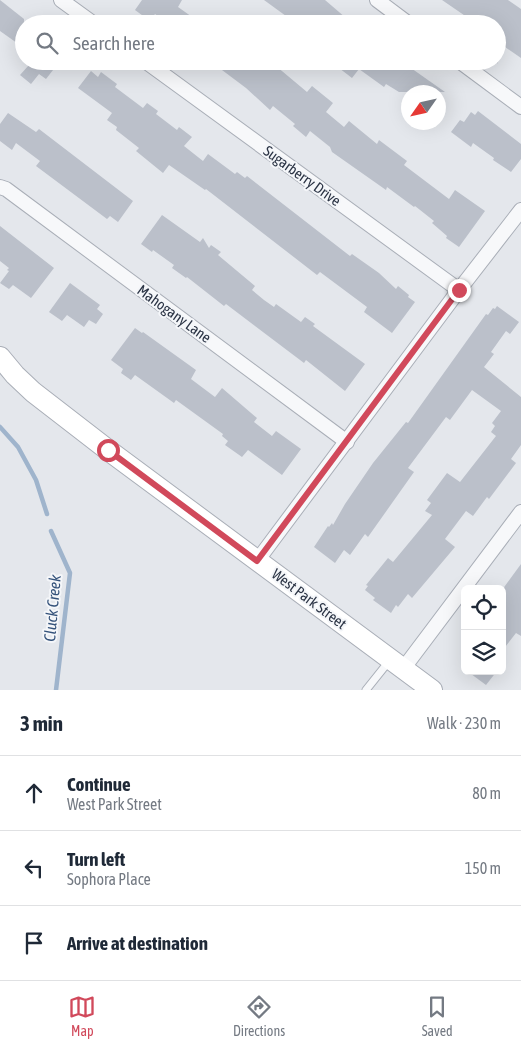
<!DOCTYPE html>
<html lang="en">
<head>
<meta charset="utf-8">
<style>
  body { margin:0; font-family:"Asap Condensed",sans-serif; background:#f2f2f3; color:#1f2937 }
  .controls { position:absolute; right:15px; bottom:15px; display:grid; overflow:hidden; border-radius:8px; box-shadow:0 5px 20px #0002 }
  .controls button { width:45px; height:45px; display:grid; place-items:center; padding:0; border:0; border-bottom:1px solid #e0e1e3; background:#fff; color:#1f2937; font:25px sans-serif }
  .compass { position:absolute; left:401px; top:85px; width:45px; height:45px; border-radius:50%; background:#fff; box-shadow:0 5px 20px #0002; rotate:236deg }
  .stop { position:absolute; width:15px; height:15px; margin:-11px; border:4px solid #d1495b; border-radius:50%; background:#fff }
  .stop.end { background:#d1495b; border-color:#fff; box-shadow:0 1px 5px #0008 }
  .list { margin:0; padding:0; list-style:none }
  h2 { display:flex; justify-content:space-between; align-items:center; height:65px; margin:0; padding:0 20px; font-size:21px }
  h2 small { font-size:16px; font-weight:400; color:#747a83 }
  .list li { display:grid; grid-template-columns:32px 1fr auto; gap:15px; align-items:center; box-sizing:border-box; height:75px; padding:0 20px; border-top:1px solid #e0e1e3 }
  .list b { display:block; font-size:19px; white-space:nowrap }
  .list p { margin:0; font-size:16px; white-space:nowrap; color:#747a83 }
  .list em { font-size:16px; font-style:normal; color:#747a83 }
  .icon { flex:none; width:28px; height:28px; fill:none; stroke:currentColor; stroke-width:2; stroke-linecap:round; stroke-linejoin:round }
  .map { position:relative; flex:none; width:521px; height:690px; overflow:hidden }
  .search { position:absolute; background:#fff; box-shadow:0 5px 20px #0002; left:15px; right:15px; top:15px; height:55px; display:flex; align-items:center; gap:12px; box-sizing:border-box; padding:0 18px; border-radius:28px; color:#747a83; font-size:19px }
  .sheet { height:290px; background:#fff }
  nav { display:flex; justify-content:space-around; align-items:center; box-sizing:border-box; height:70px; border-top:1px solid #e0e1e3; background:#fff; font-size:14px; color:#747a83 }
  nav a { display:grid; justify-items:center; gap:2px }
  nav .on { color:#d1495b }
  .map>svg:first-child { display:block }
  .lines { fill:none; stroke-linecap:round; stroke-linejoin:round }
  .stream { stroke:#9fb4cc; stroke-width:4.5 }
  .building { fill:#bbc0ca }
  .lane-casing { stroke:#a9aeb7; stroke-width:9 }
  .street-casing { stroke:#a9aeb7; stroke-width:16 }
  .secondary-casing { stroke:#a9aeb7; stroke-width:22 }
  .lane { stroke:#f7f8fa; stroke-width:7 }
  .street { stroke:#f7f8fa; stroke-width:14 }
  .secondary { stroke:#fff; stroke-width:20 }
  .route { stroke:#d1495b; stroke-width:6 }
  .labels { text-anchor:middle; stroke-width:4; stroke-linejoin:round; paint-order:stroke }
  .street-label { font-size:15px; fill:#2b3445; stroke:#f4f6f9 }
  .water-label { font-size:16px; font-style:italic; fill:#34527a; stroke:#f4f6f9 }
</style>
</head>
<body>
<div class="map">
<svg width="521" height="690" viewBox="0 0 521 690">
  <rect width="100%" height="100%" fill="#e4e7ec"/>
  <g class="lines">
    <!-- stream -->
    <g class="stream">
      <polyline points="0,427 18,447 36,480 47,514"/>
      <polyline points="51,531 70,573 56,690"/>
    </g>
  </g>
  <!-- building -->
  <g class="building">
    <polygon points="0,0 24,19 24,48 0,31"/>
    <polygon points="142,0 182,0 178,7 202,24 168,24 155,14 150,21 135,10"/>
    <polygon points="264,0 325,0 353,24 297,24"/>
    <polygon points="442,0 508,0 521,9 521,58 505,47 497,64 497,24 477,24"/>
    <polygon points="24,61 60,61 46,79 39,74 31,84 20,75 29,65"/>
    <polygon points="210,61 270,61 307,92 312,86 333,103 326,112 344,127 349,121 377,144 379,140 407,161 404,165 449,199 455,190 485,211 459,247 446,238 447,236 432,223 434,221 415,206 414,207 387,187 386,190 332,152 330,147 310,131 306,137 293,126 295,124 273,106 270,110 246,88"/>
    <polygon points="345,61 401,61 445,92 399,92 386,84 384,87 359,69 352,78 339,68"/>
    <polygon points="91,71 98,77 101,72 117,84 115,87 143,108 147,103 158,111 156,114 177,130 179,127 192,137 184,146 203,161 208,154 235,174 237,172 245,178 247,176 350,256 352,254 379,273 396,289 398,286 409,295 408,297 415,302 392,333 364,312 367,307 320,272 317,275 206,189 205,190 169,165 163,173 136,151 139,148 116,130 117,127 107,120 112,113 78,88"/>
    <polygon points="478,111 521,144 521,159 511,172 493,160 494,158 473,143 471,147 451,132 460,120 464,122 471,112 475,115"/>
    <polygon points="8,113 36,132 39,129 133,201 118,222 110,216 107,219 36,166 40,161 16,143 12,150 0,141 0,124"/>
    <polygon points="162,215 200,242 203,238 209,248 211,245 221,252 218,255 255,286 252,290 264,300 274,307 276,304 301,322 305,317 315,324 313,326 365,364 345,391 306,360 304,363 226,304 224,306 187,277 186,278 172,268 174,265 153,250 152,252 141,244"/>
    <polygon points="0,226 54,268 31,298 13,285 9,289 0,283 9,271 7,270 9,268 0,261"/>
    <polygon points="70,283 100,305 97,309 103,314 96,324 89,320 84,327 67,315 62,321 49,312"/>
    <polygon points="497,306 519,322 510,334 506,331 491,352 494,354 484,367 521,397 521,445 511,459 516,463 489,499 487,497 473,516 466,511 445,539 455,547 412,598 408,594 398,607 396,605 391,613 373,600 375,598 365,590 368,586 366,585 388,558 393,562 432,515 425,511 431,503 427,500 447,473 460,482 496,436 491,432 495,426 492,423 501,411 472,390 450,420 446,417 408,468 414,472 368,537 365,534 350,555 344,550 335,563 314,547 328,526 329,527 332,523 333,525 345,504 373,463 406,422 408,423 486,314 488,315 493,308 495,309"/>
    <polygon points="135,328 142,333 143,332 196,370 191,379 215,397 222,388 257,418 254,422 272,436 276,431 301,449 282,475 248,450 242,457 225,445 228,441 222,436 223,434 176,400 174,403 135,375 131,380 121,373 123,369 111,360"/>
    <polygon points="521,564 521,636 516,633 502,651 502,590"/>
    <polygon points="467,671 497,671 486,685"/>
  </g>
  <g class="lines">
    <!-- lane casing -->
    <g class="lane-casing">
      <polyline id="lane" points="366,690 390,660"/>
    </g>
    <!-- street casing -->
    <g class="street-casing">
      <g id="street">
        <polyline points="61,0 94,24"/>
        <polyline points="377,0 409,24"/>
        <polyline points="145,61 459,290"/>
        <polyline points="459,61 521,107"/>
        <polyline points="0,187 6,189 347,442"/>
        <polyline points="257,561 459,290 521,210"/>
        <polyline points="403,669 521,512"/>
      </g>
    </g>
    <!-- secondary casing -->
    <g class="secondary-casing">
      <polyline id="secondary" points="0,357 15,375 33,392 108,450 432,690"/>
    </g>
    <!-- lane -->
    <use href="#lane" class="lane"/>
    <!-- street -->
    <use href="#street" class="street"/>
    <!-- secondary -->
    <use href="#secondary" class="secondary"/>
  </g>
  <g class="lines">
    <!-- route -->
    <polyline class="route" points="108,450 257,561 459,290"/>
  </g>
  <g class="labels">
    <!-- street labels -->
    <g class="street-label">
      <text transform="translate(302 176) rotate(36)" y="5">Sugarberry Drive</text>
      <text transform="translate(174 314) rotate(36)" y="5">Mahogany Lane</text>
      <text transform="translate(309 599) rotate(37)" y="5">West Park Street</text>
    </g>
    <!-- water labels -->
    <g class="water-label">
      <text transform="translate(52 608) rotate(-85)" y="6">Cluck Creek</text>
    </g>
  </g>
</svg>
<div class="controls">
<button><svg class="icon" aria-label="locate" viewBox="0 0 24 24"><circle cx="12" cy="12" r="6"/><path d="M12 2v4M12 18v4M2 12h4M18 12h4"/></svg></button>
<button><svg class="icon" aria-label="layers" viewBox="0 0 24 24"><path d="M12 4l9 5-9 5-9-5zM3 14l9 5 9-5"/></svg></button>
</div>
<svg class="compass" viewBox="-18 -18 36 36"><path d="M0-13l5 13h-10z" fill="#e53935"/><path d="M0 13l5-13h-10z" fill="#747a83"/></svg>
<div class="stop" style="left:108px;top:450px"></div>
<div class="stop end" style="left:459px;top:290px"></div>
<div class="search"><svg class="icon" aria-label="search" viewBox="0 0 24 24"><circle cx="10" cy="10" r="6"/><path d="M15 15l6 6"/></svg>Search here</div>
</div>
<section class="sheet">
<h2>3 min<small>Walk · 230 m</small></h2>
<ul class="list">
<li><svg class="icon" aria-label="ahead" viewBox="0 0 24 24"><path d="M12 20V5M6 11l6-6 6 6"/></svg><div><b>Continue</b><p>West Park Street</p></div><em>80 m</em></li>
<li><svg class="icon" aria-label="left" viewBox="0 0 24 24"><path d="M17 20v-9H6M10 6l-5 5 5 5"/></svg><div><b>Turn left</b><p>Sophora Place</p></div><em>150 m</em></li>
<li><svg class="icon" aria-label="arrive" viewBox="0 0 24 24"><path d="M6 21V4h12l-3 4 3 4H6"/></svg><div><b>Arrive at destination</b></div></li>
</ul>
</section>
<nav>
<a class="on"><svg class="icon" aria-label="map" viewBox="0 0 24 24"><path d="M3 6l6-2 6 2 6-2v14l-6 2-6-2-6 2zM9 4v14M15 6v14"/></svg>Map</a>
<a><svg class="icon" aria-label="directions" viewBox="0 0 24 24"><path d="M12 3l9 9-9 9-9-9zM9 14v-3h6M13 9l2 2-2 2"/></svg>Directions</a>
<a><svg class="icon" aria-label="saved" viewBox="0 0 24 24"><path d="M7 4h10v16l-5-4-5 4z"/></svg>Saved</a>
</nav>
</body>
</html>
